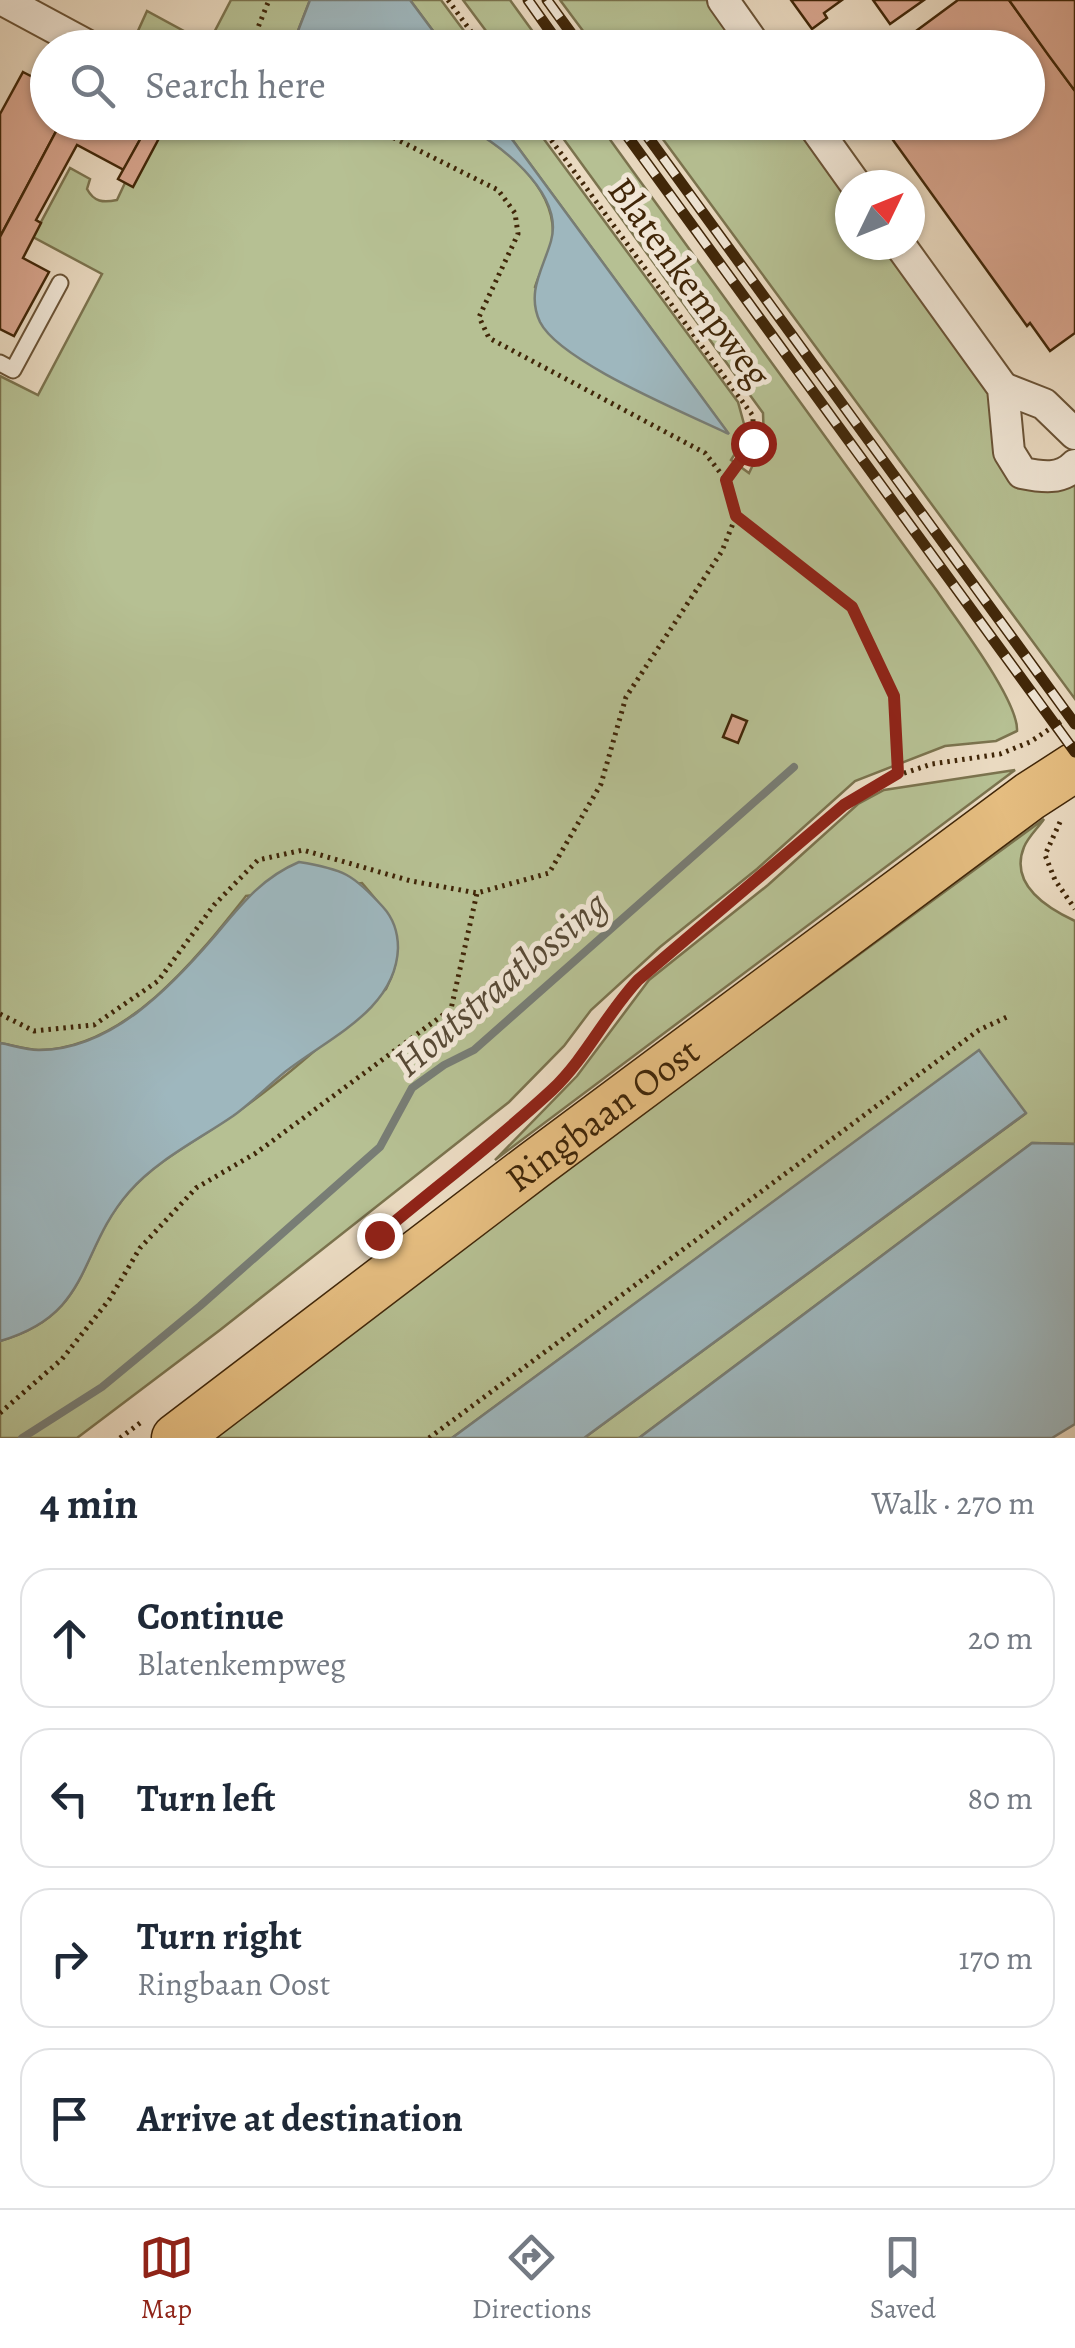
<!DOCTYPE html>
<html lang="en">
<head>
<meta charset="utf-8">
<style>
  body { margin:0; font-family:Alegreya,serif; background:#f2f2f3; color:#1f2937 }
  .compass { position:absolute; left:835px; top:170px; width:90px; height:90px; border-radius:50%; background:#fff; box-shadow:0 2px 8px #0004; rotate:47deg }
  .stop { position:absolute; width:30px; height:30px; margin:-22px; border:8px solid #8f2418; border-radius:50%; background:#fff }
  .stop.end { background:#8f2418; border-color:#fff; box-shadow:0 2px 10px #0008 }
  .list { margin:0; padding:0; list-style:none }
  h2 { display:flex; justify-content:space-between; align-items:center; height:130px; margin:0; padding:0 40px; font-size:42px }
  h2 small { font-size:32px; font-weight:400; color:#747a83 }
  .list li { display:grid; grid-template-columns:65px 1fr auto; gap:30px; align-items:center; box-sizing:border-box; height:140px; margin:0 20px 20px; padding:0 20px; border:2px solid #e0e1e3; border-radius:30px }
  .list b { display:block; font-size:38px; white-space:nowrap }
  .list p { margin:0; font-size:32px; white-space:nowrap; color:#747a83 }
  .list em { font-size:32px; font-style:normal; color:#747a83 }
  .icon { flex:none; width:55px; height:55px; fill:none; stroke:currentColor; stroke-width:2; stroke-linecap:round; stroke-linejoin:round }
  .map { position:relative; flex:none; width:1075px; height:1438px; overflow:hidden }
  .search { position:absolute; background:#fff; box-shadow:0 2px 8px #0004; left:30px; right:30px; top:30px; height:110px; display:flex; align-items:center; gap:25px; box-sizing:border-box; padding:0 35px; border-radius:55px; color:#747a83; font-size:38px }
  .sheet { height:770px; background:#fff }
  nav { display:flex; justify-content:space-around; align-items:center; box-sizing:border-box; height:140px; border-top:2px solid #e0e1e3; background:#fff; font-size:28px; color:#747a83 }
  nav a { display:grid; justify-items:center; gap:5px }
  nav .on { color:#8f2418 }
  .map>svg:first-child { display:block }
  .green { fill:#b6c093; stroke:#7b734e; stroke-width:2.5 }
  .water { fill:#9eb7be; stroke:#787d75; stroke-width:2.5 }
  .lines { fill:none; stroke-linecap:round; stroke-linejoin:round }
  .stream { stroke:#787d75; stroke-width:8 }
  .building { fill:#d8a58e; stroke:#402608; stroke-width:2.5 }
  .lane-casing { stroke:#6a5336; stroke-width:19 }
  .street-casing { stroke:#6a5336; stroke-width:34 }
  .primary-casing { stroke:#402608; stroke-width:51 }
  .path { stroke:#402608; stroke-width:5; stroke-dasharray:2.5 5; stroke-linecap:butt }
  .lane { stroke:#f1e7d7; stroke-width:15 }
  .street { stroke:#f1e7d7; stroke-width:30 }
  .primary { stroke:#e5bd80; stroke-width:48 }
  .rail-casing { stroke:#402608; stroke-width:11 }
  .rail { stroke:#f1e7d7; stroke-width:8; stroke-dasharray:22; stroke-linecap:butt }
  .route { stroke:#8f2418; stroke-width:12 }
  .labels { text-anchor:middle; stroke-width:10; stroke-linejoin:round; paint-order:stroke }
  .street-label { font-size:38px; fill:#402608; stroke:#f1e7d7 }
  .water-label { font-size:40px; font-style:italic; fill:#584a36; stroke:#f1e7d7 }
</style>
</head>
<body>
<div class="map">
<svg width="1075" height="1438" viewBox="0 0 1075 1438">
  <rect width="100%" height="100%" fill="#eadac1"/>
  <filter id="stains"><feTurbulence type="fractalNoise" baseFrequency=".002" numOctaves="4"/><feColorMatrix values="0 0 0 0 .2 0 0 0 0 .09 0 0 0 0 .02 0 0 0 .5 -.17"/></filter>
  <radialGradient id="worn" r=".72"><stop offset=".6" stop-color="#630" stop-opacity="0"/><stop offset="1" stop-color="#630" stop-opacity=".3"/></radialGradient>
  <!-- green -->
  <g class="green">
    <polygon points="231,0 310,0 296,36 300,47 138,48 132,44 147,11 208,44"/>
    <polygon points="410,0 441,0 476,47 445,47"/>
    <polygon points="463,0 510,0 544,47 498,47"/>
    <polygon points="560,0 710,0 744,47 595,47"/>
    <path d="M 153,123 L 459,123 C 499,142 554,183 553,234 C 552,250 540,271 535,287 L 727,432 L 500,123 L 532,123 L 738,402 L 747,435 L 731,460 L 749,473 L 764,442 L 763,413 L 552,123 L 598,123 L 937,591 C 956,619 1019,701 1017,731 L 996,741 L 945,746 L 855,781 L 757,869 L 660,947 L 591,1010 L 564,1046 L 509,1102 L 220,1330 L 77,1438 L 0,1438 L 0,1341 C 94,1314 76,1251 129,1192 C 158,1159 198,1140 233,1115 C 287,1078 336,1031 386,989 C 410,941 394,920 362,883 L 246,896 C 197,958 126,1049 39,1050 C 26,1050 12,1045 0,1043 L 0,376 L 38,395 L 102,274 L 33,237 L 70,168 L 90,179 L 87,189 C 94,202 103,203 117,200 Z"/>
    <polygon points="651,123 798,123 850,194 850,245 887,245 990,394 1000,444 1075,482 1075,699"/>
    <polygon points="1015,770 495,1160 577,1076 649,980 768,885 858,804 884,790"/>
    <path d="M 1044,819 C 1038,828 1028,837 1024,847 C 1009,884 1047,908 1075,921 L 1075,1144 L 1032,1143 L 639,1438 L 584,1438 L 1025,1114 L 979,1051 L 452,1438 L 205,1438 L 524,1200 Z"/>
  </g>
  <!-- water -->
  <g class="water">
    <polygon points="310,0 410,0 445,47 300,47 296,36"/>
    <path d="M 459,123 L 500,123 L 729,434 C 686,413 560,362 540,322 C 526,292 543,269 551,241 C 565,192 496,140 459,123 Z"/>
    <path d="M 299,862 C 343,869 353,874 383,907 C 393,918 398,932 398,948 C 396,1010 328,1038 285,1072 C 268,1086 251,1103 233,1116 C 198,1140 157,1160 129,1192 C 77,1252 93,1314 0,1341 L 0,1043 C 12,1045 26,1050 38,1050 C 110,1051 171,987 214,937 C 240,906 261,878 299,862 Z"/>
    <polygon points="979,1050 1026,1113 584,1438 452,1438"/>
    <polygon points="1032,1143 1075,1144 1075,1424 1052,1438 639,1438"/>
  </g>
  <g class="lines">
    <!-- stream -->
    <polyline class="stream" points="22,1438 102,1387 200,1306 380,1147 412,1088 444,1065 474,1050 794,767"/>
  </g>
  <!-- building -->
  <g class="building">
    <polygon points="791,0 842,0 824,13 827,18 812,29"/>
    <polygon points="873,0 924,0 890,24"/>
    <polygon points="958,0 1009,0 1075,91 1075,333 1050,351 1030,323 1027,326 880,122 1028,122 1028,48 893,48"/>
    <polygon points="1009,0 1075,0 1075,91 1049,56"/>
    <polygon points="23,72 48,85 48,122 61,122 0,237 0,114"/>
    <polygon points="61,122 122,122 143,134 124,170 77,145 36,220 41,223 23,258 49,272 14,336 0,329 0,237"/>
    <polygon points="126,122 157,122 165,127 133,187 118,179 143,134"/>
    <polygon points="732,715 747,721 738,743 723,737"/>
  </g>
  <g class="lines">
    <!-- lane casing -->
    <g class="lane-casing">
      <polyline id="lane" points="0,363 13,370 60,283"/>
    </g>
    <!-- street casing -->
    <g class="street-casing">
      <g id="street">
        <polyline points="3,0 92,48"/>
        <polyline points="723,0 757,48"/>
        <polyline points="811,122 856,185"/>
        <path d="M 900,245 L 1003,388 L 1009,452 L 1022,473 C 1042,477 1061,480 1075,465"/>
        <polyline points="1003,388 1044,404 1075,434"/>
      </g>
    </g>
    <!-- primary casing -->
    <g class="primary-casing">
      <g id="primary">
        <path id="s1" d="M 176,1438 L 533,1166 L 1030,796 L 1075,767"/>
      </g>
    </g>
    <!-- path -->
    <g class="path">
      <polyline points="448,0 483,48"/>
      <polyline points="255,48 255,35 269,0"/>
      <polyline points="538,122 753,416 753,443 726,480"/>
      <polyline points="736,516 852,607 894,695 898,772"/>
      <polyline points="1060,822 1045,855 1055,880 1075,909"/>
      <polyline points="0,1014 34,1031 94,1025 158,981 214,905 258,860 303,850 411,881 477,893 549,873 601,784 626,697 722,551 736,516 726,480 705,453 489,338 479,317 518,234 515,213 498,190 362,122"/>
      <polyline points="396,1221 553,1088 580,1058 613,1006 638,980 844,805 880,781 932,764 1000,754 1030,742 1075,712"/>
      <polyline points="0,1413 62,1359 109,1300 140,1248 196,1188 256,1153 451,1009 477,893"/>
      <polyline points="120,1438 144,1420"/>
      <polyline points="429,1438 979,1030 1009,1016"/>
    </g>
    <!-- lane -->
    <use href="#lane" class="lane"/>
    <!-- street -->
    <use href="#street" class="street"/>
    <!-- primary -->
    <use href="#primary" class="primary"/>
    <!-- rail casing -->
    <g class="rail-casing">
      <g id="rail">
        <polyline points="528,0 562,48"/>
        <polyline points="547,0 582,48"/>
        <polyline points="617,122 1075,752"/>
        <polyline points="637,122 1075,724"/>
      </g>
    </g>
    <!-- rail -->
    <use href="#rail" class="rail"/>
  </g>
  <g class="lines">
    <!-- route -->
    <path class="route" d="M 379,1235 C 436,1187 497,1141 552,1090 C 586,1058 606,1014 638,980 L 844,805 L 898,773 L 894,696 L 852,607 L 736,516 L 726,480 L 753,443"/>
  </g>
  <g class="labels">
    <!-- street labels -->
    <g class="street-label">
      <text transform="translate(690 282) rotate(54)" y="13">Blatenkempweg</text>
      <text dy="13" stroke="none"><textPath href="#s1" startOffset="535">Ringbaan Oost</textPath></text>
    </g>
    <!-- water labels -->
    <g class="water-label">
      <text transform="translate(500 983) rotate(-40)" y="14">Houtstraatlossing</text>
    </g>
  </g>
  <rect width="100%" height="100%" filter="url(#stains)"/>
  <rect width="100%" height="100%" fill="url(#worn)"/>
</svg>
<svg class="compass" viewBox="-18 -18 36 36"><path d="M0-13l5 13h-10z" fill="#e53935"/><path d="M0 13l5-13h-10z" fill="#747a83"/></svg>
<div class="stop" style="left:753px;top:443px"></div>
<div class="stop end" style="left:379px;top:1235px"></div>
<div class="search"><svg class="icon" aria-label="search" viewBox="0 0 24 24"><circle cx="10" cy="10" r="6"/><path d="M15 15l6 6"/></svg>Search here</div>
</div>
<section class="sheet">
<h2>4 min<small>Walk · 270 m</small></h2>
<ul class="list">
<li><svg class="icon" aria-label="ahead" viewBox="0 0 24 24"><path d="M12 20V5M6 11l6-6 6 6"/></svg><div><b>Continue</b><p>Blatenkempweg</p></div><em>20 m</em></li>
<li><svg class="icon" aria-label="left" viewBox="0 0 24 24"><path d="M17 20v-9H6M10 6l-5 5 5 5"/></svg><div><b>Turn left</b></div><em>80 m</em></li>
<li><svg class="icon" aria-label="right" viewBox="0 0 24 24"><path d="M7 20v-9h11M14 6l5 5-5 5"/></svg><div><b>Turn right</b><p>Ringbaan Oost</p></div><em>170 m</em></li>
<li><svg class="icon" aria-label="arrive" viewBox="0 0 24 24"><path d="M6 21V4h12l-3 4 3 4H6"/></svg><div><b>Arrive at destination</b></div></li>
</ul>
</section>
<nav>
<a class="on"><svg class="icon" aria-label="map" viewBox="0 0 24 24"><path d="M3 6l6-2 6 2 6-2v14l-6 2-6-2-6 2zM9 4v14M15 6v14"/></svg>Map</a>
<a><svg class="icon" aria-label="directions" viewBox="0 0 24 24"><path d="M12 3l9 9-9 9-9-9zM9 14v-3h6M13 9l2 2-2 2"/></svg>Directions</a>
<a><svg class="icon" aria-label="saved" viewBox="0 0 24 24"><path d="M7 4h10v16l-5-4-5 4z"/></svg>Saved</a>
</nav>
</body>
</html>
